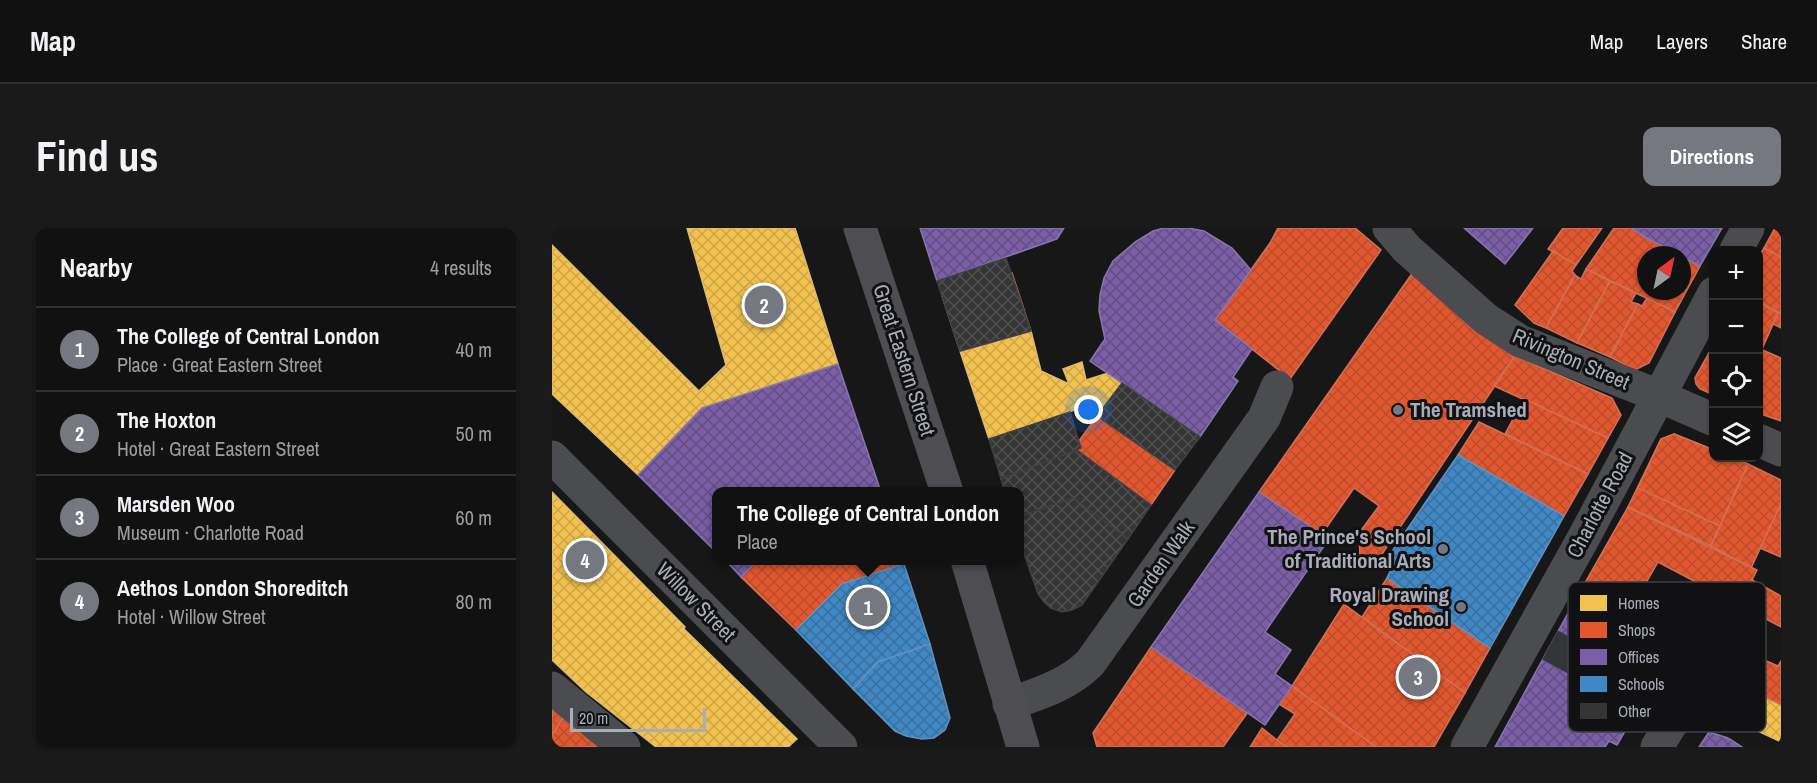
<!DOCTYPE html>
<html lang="en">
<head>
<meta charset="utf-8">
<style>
  body { margin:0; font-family:"Archivo Narrow",sans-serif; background:#1a1a1a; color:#f1f3f6 }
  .controls { position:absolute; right:18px; top:18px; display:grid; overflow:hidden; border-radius:12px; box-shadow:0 2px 4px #0004 }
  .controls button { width:54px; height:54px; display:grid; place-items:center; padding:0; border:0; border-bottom:2px solid #303131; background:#111; color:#f1f3f6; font:30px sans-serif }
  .compass { position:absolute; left:1085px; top:18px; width:54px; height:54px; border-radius:50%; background:#111; box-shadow:0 2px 4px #0004; rotate:33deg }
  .scale { position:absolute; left:18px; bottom:15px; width:136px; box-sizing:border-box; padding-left:6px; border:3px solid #a8adb8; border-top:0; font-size:16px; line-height:21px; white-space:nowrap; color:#a8adb8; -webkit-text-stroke:4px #111113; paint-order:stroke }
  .you { position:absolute; left:537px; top:182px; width:21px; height:21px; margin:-15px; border:4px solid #fff; border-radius:50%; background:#1a73e8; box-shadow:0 0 0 9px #1a73e833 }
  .badge { display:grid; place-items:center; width:39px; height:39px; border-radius:50%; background:#757880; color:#fff; font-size:20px; font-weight:700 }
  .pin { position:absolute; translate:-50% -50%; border:3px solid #fff; box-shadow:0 2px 6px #0006 }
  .popup { position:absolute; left:160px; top:259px; width:312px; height:78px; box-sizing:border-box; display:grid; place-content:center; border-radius:12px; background:#111; filter:drop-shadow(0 2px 4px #0005); font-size:20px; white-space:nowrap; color:#9c9d9f }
  .popup b { font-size:22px; color:#f1f3f6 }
  .popup::after { content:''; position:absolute; left:50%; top:100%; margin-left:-12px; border:12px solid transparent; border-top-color:#111 }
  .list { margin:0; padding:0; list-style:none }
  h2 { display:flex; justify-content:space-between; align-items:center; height:78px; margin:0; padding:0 24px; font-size:26px }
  h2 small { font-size:20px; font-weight:400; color:#9c9d9f }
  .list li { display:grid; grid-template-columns:39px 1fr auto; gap:18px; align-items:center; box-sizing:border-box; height:84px; padding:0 24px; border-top:2px solid #303131 }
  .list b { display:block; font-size:22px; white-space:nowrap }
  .list p { margin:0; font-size:20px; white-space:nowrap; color:#9c9d9f }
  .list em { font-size:20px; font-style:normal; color:#9c9d9f }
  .icon { flex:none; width:33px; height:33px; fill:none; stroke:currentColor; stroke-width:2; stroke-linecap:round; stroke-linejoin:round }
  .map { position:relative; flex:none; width:1229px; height:519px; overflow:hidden; border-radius:12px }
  header { display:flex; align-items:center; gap:36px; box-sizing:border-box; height:84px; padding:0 30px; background:#111; border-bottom:2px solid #303131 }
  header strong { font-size:28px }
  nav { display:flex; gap:33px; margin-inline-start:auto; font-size:21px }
  .intro { display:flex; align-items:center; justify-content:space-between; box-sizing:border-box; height:144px; padding:0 36px }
  h1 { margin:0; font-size:42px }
  .button { padding:15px 27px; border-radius:12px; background:#757880; color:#fff; font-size:21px; font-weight:700 }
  main { display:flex; gap:36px; padding:0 36px }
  aside { flex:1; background:#111; border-radius:12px; box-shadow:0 2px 4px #0004 }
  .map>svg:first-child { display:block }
  .homes { fill:url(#homes-cross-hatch); stroke:#dcbb6e; stroke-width:1.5 }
  .shops { fill:url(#shops-cross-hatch); stroke:#d27157; stroke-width:1.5 }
  .offices { fill:url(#offices-cross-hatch); stroke:#8876ac; stroke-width:1.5 }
  .schools { fill:url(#schools-cross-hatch); stroke:#5e93c1; stroke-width:1.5 }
  .building { fill:url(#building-cross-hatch); stroke:#3f4043; stroke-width:1.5 }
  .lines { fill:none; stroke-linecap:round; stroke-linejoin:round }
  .minor-tunnel { stroke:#343537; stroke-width:33; stroke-dasharray:33 16; stroke-linecap:butt }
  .minor { stroke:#4b4c50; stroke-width:33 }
  .trunk { stroke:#4e4e52; stroke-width:33 }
  .poi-dot { fill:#757880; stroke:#111113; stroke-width:2 }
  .labels { text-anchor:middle; stroke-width:6; stroke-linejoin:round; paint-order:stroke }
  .street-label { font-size:21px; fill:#a8adb8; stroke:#111113 }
  .poi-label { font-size:21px; font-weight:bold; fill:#a8adb8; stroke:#111113; text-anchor:end }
  .key { fill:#111113; stroke:#3e4045; stroke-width:1.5 }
  .key-label { font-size:16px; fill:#a8adb8 }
</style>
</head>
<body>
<header>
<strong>Map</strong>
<nav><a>Map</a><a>Layers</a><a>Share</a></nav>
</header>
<div class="intro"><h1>Find us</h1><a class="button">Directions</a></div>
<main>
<aside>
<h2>Nearby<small>4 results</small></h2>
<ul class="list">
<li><span class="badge">1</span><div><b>The College of Central London</b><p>Place · Great Eastern Street</p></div><em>40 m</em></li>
<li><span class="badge">2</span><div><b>The Hoxton</b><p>Hotel · Great Eastern Street</p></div><em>50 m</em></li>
<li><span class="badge">3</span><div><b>Marsden Woo</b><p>Museum · Charlotte Road</p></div><em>60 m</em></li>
<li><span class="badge">4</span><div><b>Aethos London Shoreditch</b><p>Hotel · Willow Street</p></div><em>80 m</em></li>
</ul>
</aside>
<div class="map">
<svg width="1229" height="519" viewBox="0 0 1229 519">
  <defs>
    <pattern id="homes-cross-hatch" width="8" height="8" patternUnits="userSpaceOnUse" patternTransform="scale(1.5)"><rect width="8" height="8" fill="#f2c14e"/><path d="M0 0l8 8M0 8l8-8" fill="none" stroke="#cca549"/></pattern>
    <pattern id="shops-cross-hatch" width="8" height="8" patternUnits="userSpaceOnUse" patternTransform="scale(1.5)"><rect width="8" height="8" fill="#e4572e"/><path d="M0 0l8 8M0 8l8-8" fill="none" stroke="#b84e30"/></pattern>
    <pattern id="offices-cross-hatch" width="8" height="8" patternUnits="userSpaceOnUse" patternTransform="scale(1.5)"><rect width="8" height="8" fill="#7b5ea7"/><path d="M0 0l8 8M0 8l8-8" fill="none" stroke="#614f80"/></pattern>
    <pattern id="schools-cross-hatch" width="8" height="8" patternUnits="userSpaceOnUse" patternTransform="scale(1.5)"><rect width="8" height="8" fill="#3f88c5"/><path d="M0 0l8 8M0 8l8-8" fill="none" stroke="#3b6f9a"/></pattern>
    <pattern id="building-cross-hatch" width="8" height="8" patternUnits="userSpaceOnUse" patternTransform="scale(1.5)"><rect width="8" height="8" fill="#353536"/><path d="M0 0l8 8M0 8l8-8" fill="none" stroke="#4f5051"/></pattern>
  </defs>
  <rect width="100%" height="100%" fill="#171717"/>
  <!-- homes -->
  <g class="homes">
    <polygon points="135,0 243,0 286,136 150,180 86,247 0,166 0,17 147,163 174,137"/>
    <polygon points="479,103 489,143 517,156 511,141 530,134 534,152 556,145 570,155 545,188 531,177 518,184 437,211 408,123"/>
    <polygon points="0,264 133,399 132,401 245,511 236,519 104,519 34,464 0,432"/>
    <polygon points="1151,437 1229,477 1229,514 1178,490 1131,472"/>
  </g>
  <!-- shops -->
  <g class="shops">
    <polygon points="726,0 803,0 829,22 738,151 663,92 718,15"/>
    <polygon points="1011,0 1050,0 1024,37 996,21"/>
    <polygon points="1062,0 1079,0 1126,27 1094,27 1094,63 1130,63 1130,29 1148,38 1123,84 1034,41"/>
    <polygon points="1223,0 1229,0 1229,29 1212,20"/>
    <polygon points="1212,20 1229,29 1229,86 1206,73 1206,30"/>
    <polygon points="1001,23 1024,37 1020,43 1023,47 994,100 982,95 963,77"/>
    <polygon points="1034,41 1058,53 1025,115 994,100 1023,47 1029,51"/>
    <polygon points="861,44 963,128 822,338 808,328 807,305 827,278 802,260 770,306 707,264"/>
    <polygon points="460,45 479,103 408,123 390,68"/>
    <polygon points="1058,53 1084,65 1079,74 1086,76 1058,129 1025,115"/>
    <polygon points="1095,70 1123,84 1097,135 1083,142 1058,129 1086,76 1090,78"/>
    <polygon points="1206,73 1226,85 1210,121 1206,120"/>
    <polygon points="1226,85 1229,86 1229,100 1221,96"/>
    <polygon points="1162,116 1162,167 1148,161 1144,156 1143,150"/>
    <polygon points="1206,120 1229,130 1229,193 1206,185"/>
    <polygon points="963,128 1060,170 1069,187 1056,210 942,158"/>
    <polygon points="972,171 1056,210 1036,246 953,206"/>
    <polygon points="545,188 623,242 599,277 525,222 529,220 527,213"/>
    <polygon points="927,194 1036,246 1012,288 906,227"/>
    <polygon points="1122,206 1162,222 1162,230 1179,230 1196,236 1159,318 1076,279 1109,211"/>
    <polygon points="1122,206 1162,222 1162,230 1179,230 1196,236 1168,298 1086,260 1109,211"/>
    <polygon points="1196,236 1229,252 1229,276 1199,340 1159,318"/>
    <polygon points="1229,276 1229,329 1208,320"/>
    <polygon points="1076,279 1205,342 1200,352 1229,368 1229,399 1106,334 1094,355 1122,371 1116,381 1212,432 1197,461 1025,369"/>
    <polygon points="206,332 351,332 352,336 290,356 244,402 189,349"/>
    <polygon points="835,350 938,420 913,465 810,389"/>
    <polygon points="792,376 913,465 882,519 824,519 740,458"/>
    <polygon points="599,419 696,484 671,519 545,519 541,505"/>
    <polygon points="1212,432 1226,438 1229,433 1229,477 1197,461"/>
    <polygon points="740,458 824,519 735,519 725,512 743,486 727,476"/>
    <polygon points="0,477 13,487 0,507"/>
    <polygon points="13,487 51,519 0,519 0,507"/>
    <polygon points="710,500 725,512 735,519 698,519"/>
  </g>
  <!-- offices -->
  <g class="offices">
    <polygon points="368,0 512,0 505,11 385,53"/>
    <polygon points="612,0 636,0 652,3 680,20 699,42 663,92 700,121 681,149 686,153 648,209 538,133 553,111 547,83 548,67 552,50 561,33 583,14 601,3"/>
    <polygon points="912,0 981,0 953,36"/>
    <polygon points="1079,0 1170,0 1148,38 1130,29 1130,27 1098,12"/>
    <polygon points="286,136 329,264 164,264 164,324 86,247 150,180"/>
    <polygon points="707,264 777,311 713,404 739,422 723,446 740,458 713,497 599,419"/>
    <polygon points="173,332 206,332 189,349"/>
    <polygon points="1025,369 1151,437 1131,472 1032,448 993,427"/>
    <polygon points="993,427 1089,476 1065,517 1057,513 1053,519 943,519"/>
    <polygon points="1157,504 1176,510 1190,519 1147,519"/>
  </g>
  <!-- schools -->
  <g class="schools">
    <polygon points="906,227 1012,288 938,420 835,350 841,337 834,332"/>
    <polygon points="352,336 378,416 326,434 301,461 244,402 290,356"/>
    <polygon points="378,416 398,490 393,502 382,510 370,511 354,508 343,503 301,461 326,434"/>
  </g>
  <!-- building -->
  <g class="building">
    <polygon points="454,30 479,103 408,123 385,53"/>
    <polygon points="570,155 648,209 623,242 545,188"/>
    <polygon points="518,184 529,220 449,251 437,211"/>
    <polygon points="525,222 599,277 576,311 521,270 467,289 467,264 453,264 449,251"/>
    <polygon points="521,270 576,311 530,377 520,382 510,384 499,380 492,374 486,366 467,311 467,289"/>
  </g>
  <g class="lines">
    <!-- minor-tunnel -->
    <polyline class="minor-tunnel" points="998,417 1037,438"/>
    <!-- minor -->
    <g class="minor">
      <polyline points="837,0 855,21 934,91 968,113 1107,168 1162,192"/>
      <polyline points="1184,22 1196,0"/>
      <polyline points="1206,212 1229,222"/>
      <polyline points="0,229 289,519"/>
      <polyline points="1037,438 1126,485 1105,519"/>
      <polyline points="0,460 72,519"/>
      <path d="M 457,476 C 486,466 516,457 538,435 L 712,190 L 725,159"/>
      <polyline points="915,519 1032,309 1162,65"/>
    </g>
    <!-- trunk -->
    <g class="trunk">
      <polyline points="308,0 395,264"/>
      <polyline points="415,332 471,519"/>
    </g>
  </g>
  <!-- markers -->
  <g class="poi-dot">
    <circle cx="846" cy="182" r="6"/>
    <circle cx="891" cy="321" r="6"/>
    <circle cx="909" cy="379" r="6"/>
  </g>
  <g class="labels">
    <!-- street labels -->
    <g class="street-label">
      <text transform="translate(1019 131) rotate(23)" y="7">Rivington Street</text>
      <text transform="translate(352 132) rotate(72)" y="7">Great Eastern Street</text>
      <text transform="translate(1048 277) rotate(-62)" y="7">Charlotte Road</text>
      <text transform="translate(609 336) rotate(-55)" y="7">Garden Walk</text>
      <text transform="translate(144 374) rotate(45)" y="7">Willow Street</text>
    </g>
    <!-- poi labels -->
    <g class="poi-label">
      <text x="858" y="189" text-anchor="start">The Tramshed</text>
      <text x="879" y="316">The Prince's School<tspan x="879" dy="24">of Traditional Arts</tspan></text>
      <text x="897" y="374">Royal Drawing<tspan x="897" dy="24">School</tspan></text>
    </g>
  </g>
  <!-- legend -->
  <rect x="1016" y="354" width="198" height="150" rx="9" class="key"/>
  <rect x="1028" y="367" width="27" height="16" fill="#f2c14e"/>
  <rect x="1028" y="394" width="27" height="16" fill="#e4572e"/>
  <rect x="1028" y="421" width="27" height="16" fill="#7b5ea7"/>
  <rect x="1028" y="448" width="27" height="16" fill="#3f88c5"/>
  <rect x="1028" y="475" width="27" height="16" fill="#353536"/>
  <g class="key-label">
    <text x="1066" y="381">Homes</text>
    <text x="1066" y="408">Shops</text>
    <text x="1066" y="435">Offices</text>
    <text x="1066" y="462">Schools</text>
    <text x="1066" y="489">Other</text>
  </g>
</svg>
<div class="controls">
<button>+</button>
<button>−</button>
<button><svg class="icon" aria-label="locate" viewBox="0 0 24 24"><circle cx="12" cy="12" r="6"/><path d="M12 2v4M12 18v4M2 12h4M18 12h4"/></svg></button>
<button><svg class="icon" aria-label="layers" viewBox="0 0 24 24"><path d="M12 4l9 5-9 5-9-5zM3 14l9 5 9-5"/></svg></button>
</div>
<svg class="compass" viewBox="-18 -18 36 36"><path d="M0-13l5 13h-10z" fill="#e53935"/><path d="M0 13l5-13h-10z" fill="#9c9d9f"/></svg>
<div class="scale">20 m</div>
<div class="you"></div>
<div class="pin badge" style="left:316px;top:379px">1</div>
<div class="popup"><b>The College of Central London</b>Place</div>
<div class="pin badge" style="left:212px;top:77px">2</div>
<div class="pin badge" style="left:866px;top:449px">3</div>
<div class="pin badge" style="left:33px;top:332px">4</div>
</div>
</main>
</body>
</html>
